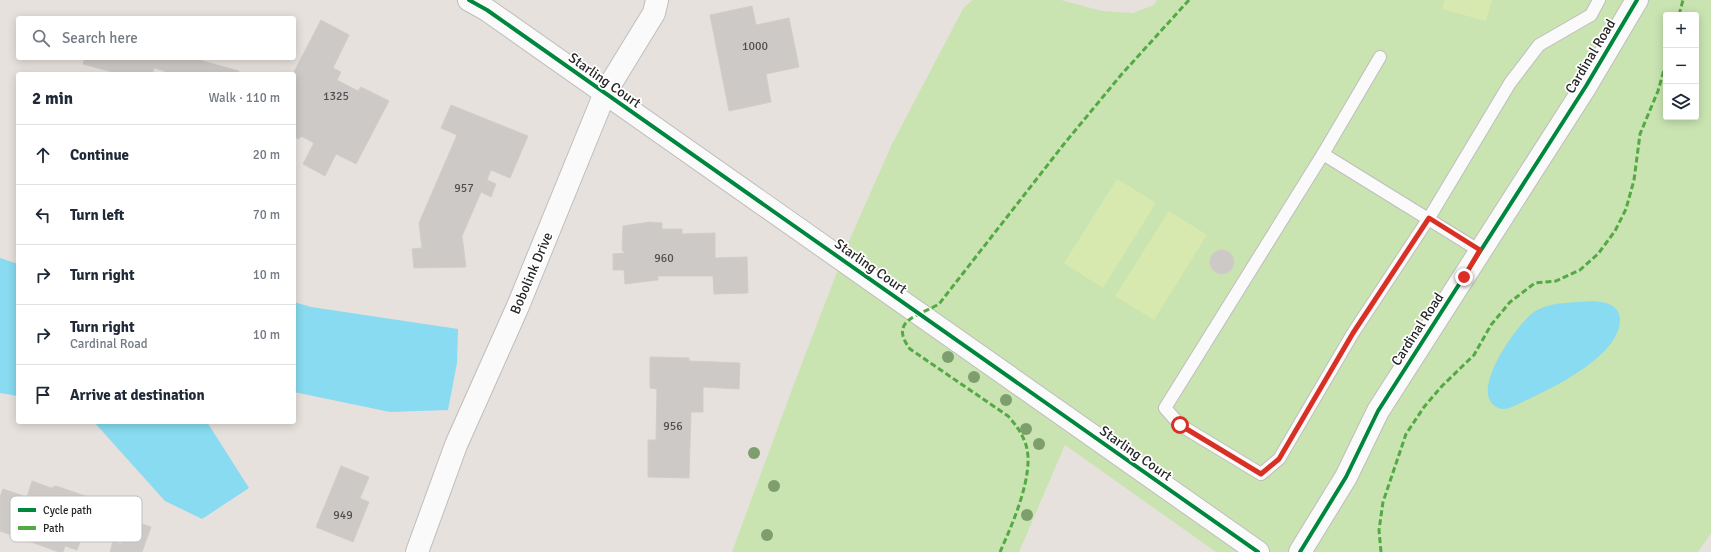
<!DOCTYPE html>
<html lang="en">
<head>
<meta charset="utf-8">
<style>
  body { margin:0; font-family:Signika,sans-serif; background:#f2f2f3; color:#1f2937 }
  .controls { position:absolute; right:12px; top:12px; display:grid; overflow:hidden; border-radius:4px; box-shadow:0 2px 10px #0003 }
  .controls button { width:36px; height:36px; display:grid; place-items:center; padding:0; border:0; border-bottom:1px solid #e0e1e3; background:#fff; color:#1f2937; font:20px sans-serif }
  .stop { position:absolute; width:12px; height:12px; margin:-9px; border:3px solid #d93025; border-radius:50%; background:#fff }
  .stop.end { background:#d93025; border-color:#fff; box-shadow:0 1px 4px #0008 }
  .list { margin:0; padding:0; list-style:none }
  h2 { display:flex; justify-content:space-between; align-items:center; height:52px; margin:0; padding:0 16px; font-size:17px }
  h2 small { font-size:13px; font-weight:400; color:#747a83 }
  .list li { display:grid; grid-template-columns:26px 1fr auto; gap:12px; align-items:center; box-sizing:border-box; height:60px; padding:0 16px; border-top:1px solid #e0e1e3 }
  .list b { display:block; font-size:15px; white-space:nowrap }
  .list p { margin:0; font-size:13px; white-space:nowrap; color:#747a83 }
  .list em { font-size:13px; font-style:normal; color:#747a83 }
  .icon { flex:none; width:22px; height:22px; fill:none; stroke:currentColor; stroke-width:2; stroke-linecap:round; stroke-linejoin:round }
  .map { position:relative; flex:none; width:1711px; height:552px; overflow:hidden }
  .search { position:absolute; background:#fff; box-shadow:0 2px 10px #0003; left:16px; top:16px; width:280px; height:44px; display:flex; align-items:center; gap:10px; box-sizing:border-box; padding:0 14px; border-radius:4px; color:#747a83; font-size:15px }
  .panel { position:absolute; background:#fff; box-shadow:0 2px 10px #0003; left:16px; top:72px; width:280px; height:352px; border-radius:4px }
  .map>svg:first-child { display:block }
  .grass { fill:#c9e4b1; fill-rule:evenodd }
  .pitch { fill:#d7e9ae }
  .water { fill:#88dbf0 }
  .building { fill:#ccc9c6; stroke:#d1cdc8 }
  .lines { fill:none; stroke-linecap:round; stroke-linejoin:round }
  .lane-casing { stroke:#bfbdbe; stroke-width:14 }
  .street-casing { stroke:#bfbdbe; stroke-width:24 }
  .lane { stroke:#fbfafa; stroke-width:12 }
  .street { stroke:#fbfafa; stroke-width:22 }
  .quiet { stroke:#53aa44; stroke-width:3; stroke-dasharray:6 3; stroke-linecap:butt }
  .cycleway-casing { stroke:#fff; stroke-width:6 }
  .cycleway { stroke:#00873e; stroke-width:4 }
  .tree { fill:#7f9e6d }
  .route { stroke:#d93025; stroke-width:5 }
  .labels { text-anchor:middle; stroke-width:3.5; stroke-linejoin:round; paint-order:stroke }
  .number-label { font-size:12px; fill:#515050 }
  .street-label { font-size:14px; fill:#272727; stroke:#fff }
  .key { fill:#fff; stroke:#bebebe; stroke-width:1 }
  .key-label { font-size:11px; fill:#272727 }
</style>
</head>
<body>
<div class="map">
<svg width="1711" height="552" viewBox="0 0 1711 552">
  <rect width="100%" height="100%" fill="#e6e1dc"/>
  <!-- grass -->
  <path class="grass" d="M 973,0 L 1061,0 L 1102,11 L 1133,13 L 1154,5 L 1157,0 L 1711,0 L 1711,533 L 1698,552 L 1216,552 L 1065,445 L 1019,552 L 732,552 L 794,384 L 849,241 L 892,144 L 964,7 ZM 1666,15 L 1696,15 L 1696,117 L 1666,117 Z"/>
  <!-- pitch -->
  <g class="pitch">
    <polygon points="1445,0 1492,0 1486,21 1442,9"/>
    <polygon points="1117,179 1156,203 1103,288 1064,263"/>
    <polygon points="1169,211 1207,235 1154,320 1115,296"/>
  </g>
  <!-- water -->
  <g class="water">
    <polygon points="0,258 18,264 18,396 0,393"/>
    <path d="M 1593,301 C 1604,302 1619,304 1620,319 C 1621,354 1557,386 1529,399 C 1521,402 1512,409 1503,409 C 1499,409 1493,406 1491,402 C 1476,383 1517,324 1534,312 C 1551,301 1574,303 1593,301 Z"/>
    <polygon points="294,302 311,307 458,329 457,363 448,410 390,412 294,392"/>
    <polygon points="94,422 207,422 249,488 202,519 165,501"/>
  </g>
  <!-- building -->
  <g class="building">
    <polygon points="752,6 756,25 789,18 799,67 766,74 771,102 729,111 710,15"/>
    <polygon points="321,20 349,35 333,68 341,72 337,80 358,91 361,87 389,101 356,164 336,154 325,176 303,164 314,143 301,136 299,139 294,137 293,74"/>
    <polygon points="85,58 199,58 199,60 239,71 238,74 164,74 165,71 154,68 152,74 116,74 116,73 83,64"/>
    <polygon points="451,105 528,136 510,178 491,170 487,180 496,184 491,197 481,192 462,236 466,267 414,268 412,249 422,248 419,223 457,135 441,128"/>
    <polygon points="650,222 662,223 662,229 682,229 682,234 715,233 715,258 747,257 748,293 714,294 713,276 658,276 658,280 625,284 624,270 613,270 613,254 625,253 622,250 623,226"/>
    <circle cx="1222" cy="262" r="12"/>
    <polygon points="650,357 689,358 689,361 740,363 739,389 703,387 703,412 691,412 689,478 648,477 648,440 656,440 657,389 650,388"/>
    <polygon points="341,466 369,477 360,498 369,502 353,542 316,527"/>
    <polygon points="32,481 51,488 56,486 94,499 87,518 76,514 72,524 85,528 77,550 65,546 63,552 59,552 0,531 0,497 3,489 27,497"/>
    <polygon points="131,520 151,527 142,552 110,552 113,541 121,544"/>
  </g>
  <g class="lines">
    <!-- lane casing -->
    <g class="lane-casing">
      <g id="lane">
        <polyline points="1323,154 1380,57"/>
        <polyline points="1480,251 1323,154 1165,408 1180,425 1261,474 1279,459 1353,333 1429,218 1510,83 1539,45 1591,15 1599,0"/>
      </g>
    </g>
    <!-- street casing -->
    <g class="street-casing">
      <g id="street">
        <polyline points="469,0 487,10 1258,552"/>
        <polyline points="417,552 456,445 518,306 605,93 654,13 657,0"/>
        <polyline points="1300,552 1346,477 1378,411 1586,86 1637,0"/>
      </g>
    </g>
    <!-- lane -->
    <use href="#lane" class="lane"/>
    <!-- street -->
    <use href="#street" class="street"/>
    <!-- quiet -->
    <g class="quiet">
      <polyline points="1679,15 1683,0"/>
      <path d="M 1000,552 C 1012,525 1035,474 1026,445 C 1022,433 1016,425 1008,416 L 910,349 C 888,320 919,316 939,304 L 1064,144 L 1121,75 L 1189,0"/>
      <polyline points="1381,552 1379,530 1383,502 1406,434 1424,407 1442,386 1474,355 1491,325 1510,302 1535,283 1556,281 1580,270 1598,254 1615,231 1626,209 1634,180 1640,134 1658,91 1666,63"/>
    </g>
    <!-- cycleway casing -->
    <g class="cycleway-casing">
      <g id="cycleway">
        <polyline points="469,0 487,10 1258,552"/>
        <polyline points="1300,552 1346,477 1378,411 1586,86 1637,0"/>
      </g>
    </g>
    <!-- cycleway -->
    <use href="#cycleway" class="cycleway"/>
  </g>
  <!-- trees -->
  <g class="tree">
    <circle cx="948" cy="357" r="6"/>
    <circle cx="974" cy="377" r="6"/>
    <circle cx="1006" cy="400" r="6"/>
    <circle cx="1026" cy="429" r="6"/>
    <circle cx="1039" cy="444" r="6"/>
    <circle cx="754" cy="453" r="6"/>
    <circle cx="774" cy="486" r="6"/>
    <circle cx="1027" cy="515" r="6"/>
    <circle cx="767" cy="535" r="6"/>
  </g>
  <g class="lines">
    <!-- route -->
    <polyline class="route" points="1180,425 1261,474 1279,459 1353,333 1429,218 1480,250 1464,277"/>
  </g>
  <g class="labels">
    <!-- number labels -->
    <g class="number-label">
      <text x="755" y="50">1000</text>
      <text x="336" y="100">1325</text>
      <text x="464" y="192">957</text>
      <text x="664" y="262">960</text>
      <text x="673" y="430">956</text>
      <text x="343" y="519">949</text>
    </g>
    <!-- street labels -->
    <g class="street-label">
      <text transform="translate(1590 56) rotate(-59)" y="5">Cardinal Road</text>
      <text transform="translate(605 80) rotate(35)" y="5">Starling Court</text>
      <text transform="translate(871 266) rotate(35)" y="5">Starling Court</text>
      <text transform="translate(531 273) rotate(-67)" y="5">Bobolink Drive</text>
      <text transform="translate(1417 329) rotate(-57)" y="5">Cardinal Road</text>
      <text transform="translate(1136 453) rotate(35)" y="5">Starling Court</text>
    </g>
  </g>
  <!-- legend -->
  <rect x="10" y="496" width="132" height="46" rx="6" class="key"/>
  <rect x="18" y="508" width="18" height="4" fill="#00873e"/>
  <rect x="18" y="526" width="18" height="4" fill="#53aa44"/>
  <g class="key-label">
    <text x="43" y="514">Cycle path</text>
    <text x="43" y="532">Path</text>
  </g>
</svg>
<div class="controls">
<button>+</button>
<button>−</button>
<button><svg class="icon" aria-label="layers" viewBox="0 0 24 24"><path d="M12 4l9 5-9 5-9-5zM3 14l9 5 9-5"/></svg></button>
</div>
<div class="stop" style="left:1180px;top:425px"></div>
<div class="stop end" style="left:1464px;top:277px"></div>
<div class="search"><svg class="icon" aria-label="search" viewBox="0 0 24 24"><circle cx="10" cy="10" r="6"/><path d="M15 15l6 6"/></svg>Search here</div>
<section class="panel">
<h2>2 min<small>Walk · 110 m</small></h2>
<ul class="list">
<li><svg class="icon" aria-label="ahead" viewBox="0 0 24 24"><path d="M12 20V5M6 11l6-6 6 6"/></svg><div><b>Continue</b></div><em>20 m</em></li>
<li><svg class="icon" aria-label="left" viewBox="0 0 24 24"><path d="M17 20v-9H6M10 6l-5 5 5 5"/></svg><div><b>Turn left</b></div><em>70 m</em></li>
<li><svg class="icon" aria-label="right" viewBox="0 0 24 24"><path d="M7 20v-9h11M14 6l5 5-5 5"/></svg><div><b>Turn right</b></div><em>10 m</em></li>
<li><svg class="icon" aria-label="right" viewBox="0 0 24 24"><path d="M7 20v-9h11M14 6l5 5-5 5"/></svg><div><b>Turn right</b><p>Cardinal Road</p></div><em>10 m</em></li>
<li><svg class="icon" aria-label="arrive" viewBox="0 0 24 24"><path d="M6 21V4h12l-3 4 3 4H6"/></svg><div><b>Arrive at destination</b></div></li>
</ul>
</section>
</div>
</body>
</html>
